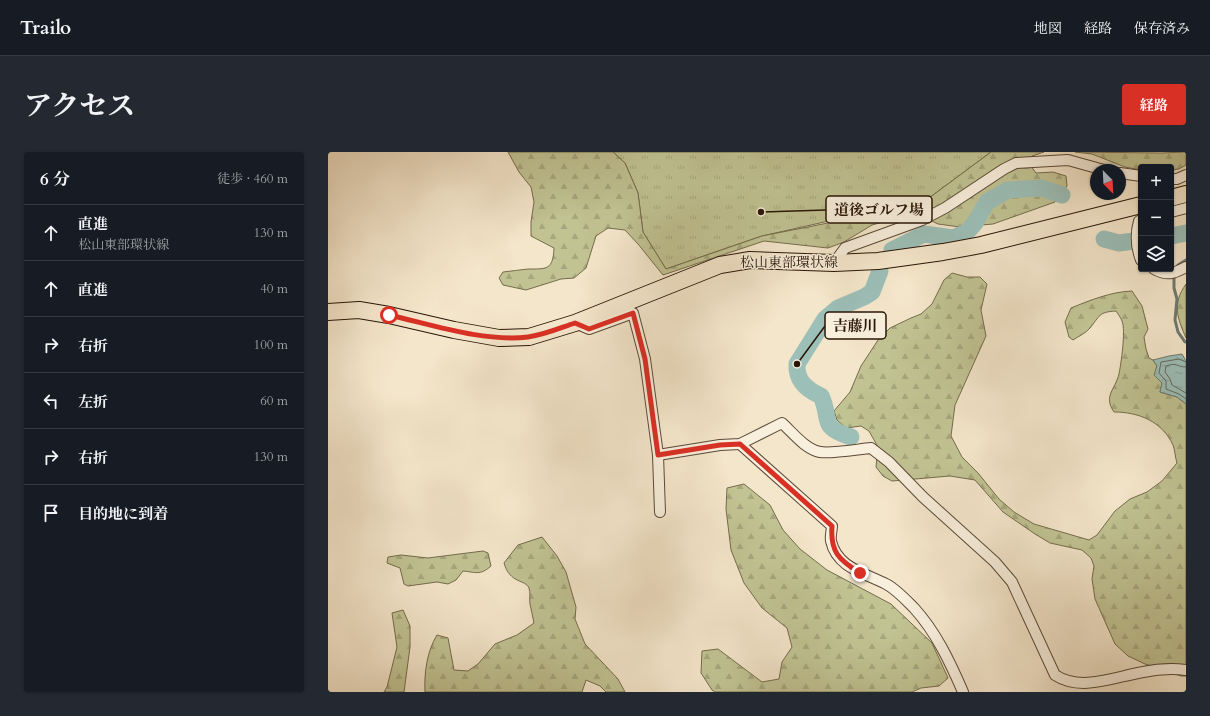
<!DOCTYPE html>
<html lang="ja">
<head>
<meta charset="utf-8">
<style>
  body { margin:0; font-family:Cardo,"Noto Serif JP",serif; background:#242831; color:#f1f3f6 }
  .controls { position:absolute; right:12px; top:12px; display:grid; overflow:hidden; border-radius:4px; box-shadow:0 1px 3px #0004 }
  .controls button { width:36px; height:36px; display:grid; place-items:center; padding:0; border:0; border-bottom:1px solid #363941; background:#171b24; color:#f1f3f6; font:20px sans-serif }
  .compass { position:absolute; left:762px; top:12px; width:36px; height:36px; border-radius:50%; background:#171b24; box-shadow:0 1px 3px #0004; rotate:156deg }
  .stop { position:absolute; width:12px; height:12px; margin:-9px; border:3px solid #d93025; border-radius:50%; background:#fff }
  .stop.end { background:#d93025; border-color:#fff; box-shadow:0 1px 4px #0008 }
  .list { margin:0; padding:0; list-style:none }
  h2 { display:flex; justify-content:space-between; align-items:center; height:52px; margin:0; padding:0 16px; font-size:17px }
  h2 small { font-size:13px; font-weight:400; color:#9ea1a6 }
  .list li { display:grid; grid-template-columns:26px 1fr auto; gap:12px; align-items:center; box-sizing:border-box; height:56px; padding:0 16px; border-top:1px solid #363941 }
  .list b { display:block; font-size:15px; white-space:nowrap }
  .list p { margin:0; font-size:13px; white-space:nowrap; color:#9ea1a6 }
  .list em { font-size:13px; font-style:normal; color:#9ea1a6 }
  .icon { flex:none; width:22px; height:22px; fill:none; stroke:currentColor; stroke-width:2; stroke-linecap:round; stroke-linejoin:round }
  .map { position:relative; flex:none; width:858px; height:540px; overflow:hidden; border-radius:4px }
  header { display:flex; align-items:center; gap:24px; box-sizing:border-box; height:56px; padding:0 20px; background:#171b24; border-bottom:1px solid #363941 }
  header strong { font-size:19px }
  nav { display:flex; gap:22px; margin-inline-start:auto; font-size:14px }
  .intro { display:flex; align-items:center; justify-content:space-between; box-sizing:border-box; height:96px; padding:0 24px }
  h1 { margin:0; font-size:28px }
  .button { padding:10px 18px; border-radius:4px; background:#d93025; color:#fff; font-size:14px; font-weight:700 }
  main { display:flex; gap:24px; padding:0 24px }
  aside { flex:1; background:#171b24; border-radius:4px; box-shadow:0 1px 3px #0004 }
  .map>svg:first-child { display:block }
  .grass { fill:url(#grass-tufts); stroke:#746c4c }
  .forest { fill:url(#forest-firs); stroke:#746c4c }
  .water { fill:url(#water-ripples); stroke:#6e7b71 }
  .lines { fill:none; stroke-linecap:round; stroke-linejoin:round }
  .shore { stroke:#626a5f; stroke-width:1 }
  .stream { stroke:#6e7b71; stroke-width:3 }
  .river { stroke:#9cbfb8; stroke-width:17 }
  .street-casing { stroke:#5b4937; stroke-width:12 }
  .primary-casing { stroke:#281506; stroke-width:18 }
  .street { stroke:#f8efdd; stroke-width:10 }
  .primary { stroke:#f4e6cb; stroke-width:16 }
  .route { stroke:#d93025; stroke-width:5 }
  .labels { text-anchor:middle; stroke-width:3; stroke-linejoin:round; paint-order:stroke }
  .street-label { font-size:14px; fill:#281506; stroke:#f8efdd }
  .leader { fill:none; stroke:#281506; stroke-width:1.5 }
  .callout-dot { fill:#281506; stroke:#f8efdd; stroke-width:1.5 }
  .callout { fill:#f8efdd; stroke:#281506; stroke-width:1.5 }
  .callout-label { font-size:15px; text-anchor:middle; font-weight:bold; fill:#281506 }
</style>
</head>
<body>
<header>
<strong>Trailo</strong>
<nav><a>地図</a><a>経路</a><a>保存済み</a></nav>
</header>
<div class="intro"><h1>アクセス</h1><a class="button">経路</a></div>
<main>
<aside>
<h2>6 分<small>徒歩 · 460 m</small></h2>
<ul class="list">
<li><svg class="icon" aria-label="ahead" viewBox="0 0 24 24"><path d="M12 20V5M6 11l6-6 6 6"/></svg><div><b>直進</b><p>松山東部環状線</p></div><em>130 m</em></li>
<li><svg class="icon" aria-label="ahead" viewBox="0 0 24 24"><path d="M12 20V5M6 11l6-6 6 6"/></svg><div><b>直進</b></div><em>40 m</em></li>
<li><svg class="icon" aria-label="right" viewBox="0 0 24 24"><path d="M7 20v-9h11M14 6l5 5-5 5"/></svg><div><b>右折</b></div><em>100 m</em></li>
<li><svg class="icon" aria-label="left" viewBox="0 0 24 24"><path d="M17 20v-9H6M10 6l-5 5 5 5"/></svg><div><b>左折</b></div><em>60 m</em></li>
<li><svg class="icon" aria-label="right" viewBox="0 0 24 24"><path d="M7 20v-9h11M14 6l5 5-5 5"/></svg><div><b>右折</b></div><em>130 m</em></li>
<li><svg class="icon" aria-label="arrive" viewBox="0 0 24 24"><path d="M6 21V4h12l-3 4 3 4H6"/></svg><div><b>目的地に到着</b></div></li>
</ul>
</aside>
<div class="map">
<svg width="858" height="540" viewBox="0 0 858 540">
  <defs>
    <pattern id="grass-tufts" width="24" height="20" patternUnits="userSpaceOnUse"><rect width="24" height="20" fill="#c1c393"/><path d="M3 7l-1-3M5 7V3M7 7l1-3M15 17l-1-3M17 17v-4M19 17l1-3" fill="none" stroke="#a6a77d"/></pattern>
    <pattern id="forest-firs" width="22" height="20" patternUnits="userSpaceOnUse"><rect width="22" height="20" fill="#c1c393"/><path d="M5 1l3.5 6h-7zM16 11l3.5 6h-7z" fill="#a6a77d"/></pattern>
    <pattern id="water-ripples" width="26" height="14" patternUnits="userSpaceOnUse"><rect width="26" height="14" fill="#9cbfb8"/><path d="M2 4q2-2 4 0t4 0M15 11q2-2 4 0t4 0" fill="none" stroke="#86a39d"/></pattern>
  </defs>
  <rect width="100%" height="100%" fill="#f4e6cb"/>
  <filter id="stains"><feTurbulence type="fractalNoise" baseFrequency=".005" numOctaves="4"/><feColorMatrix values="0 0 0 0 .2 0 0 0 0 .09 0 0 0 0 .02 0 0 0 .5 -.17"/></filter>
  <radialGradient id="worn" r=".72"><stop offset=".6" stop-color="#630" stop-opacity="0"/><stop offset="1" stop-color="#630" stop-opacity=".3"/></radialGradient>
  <!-- grass -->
  <polygon class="grass" points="285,0 663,0 601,46 581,55 523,64 434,84 338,117 315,80 310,41 297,11"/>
  <!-- forest -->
  <g class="forest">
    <path d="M 180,0 L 285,0 L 297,11 L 310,41 L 315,80 L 338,117 L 434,84 L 581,55 L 601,46 L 663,0 L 716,0 L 704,4 L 703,14 L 708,21 L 725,20 L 738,24 L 739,34 L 727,50 L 665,72 L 632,75 L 610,72 L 591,63 L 566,67 L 544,73 L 516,90 L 500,96 L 436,89 L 335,123 L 310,92 L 297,78 L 280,76 L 268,84 L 258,116 L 246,126 L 233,127 L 198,138 L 175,133 L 171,126 L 175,120 C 183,119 192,118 200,117 C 219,117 225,118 226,96 L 203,84 L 203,70 L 206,50 L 203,35 L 191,20 Z"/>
    <polygon points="747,0 833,1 858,0 858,13 851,17 843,18 843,15 813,15 813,18 797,15 764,2"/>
    <path d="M 624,121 L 639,125 L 652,125 L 659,132 L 653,158 L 658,184 L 627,253 L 623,284 L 634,305 L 650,321 L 671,347 L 686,360 L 706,372 L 761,388 L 769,383 L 787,359 L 802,347 L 819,340 L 834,329 L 849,311 C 847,305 847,298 845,293 C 834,269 810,260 786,260 C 775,244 787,238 791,222 C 793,212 798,178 794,169 C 793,166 790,162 788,159 C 770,160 772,164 762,176 C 758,181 751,184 745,188 L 741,185 L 737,170 L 743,156 C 763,148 782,140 804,139 L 814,154 L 820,177 L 816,185 L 818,197 L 821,206 L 825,208 L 829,214 L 834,231 L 832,240 L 849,245 L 858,252 L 858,524 L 853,524 L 817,512 L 800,504 L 787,492 L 767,447 L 764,427 L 766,414 L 763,406 L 754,398 L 722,391 L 707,382 L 675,360 L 647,328 L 622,324 L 564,329 L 555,324 L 548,315 L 550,295 L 541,279 L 533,274 L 518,276 L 509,268 L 506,259 L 522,240 L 533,214 L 550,188 L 562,176 L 583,166 L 593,162 L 604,152 L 616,128 Z"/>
    <path d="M 858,132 L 858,186 C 849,165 844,152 858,132 Z"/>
    <polygon points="416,332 442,353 455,378 472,397 499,418 563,452 604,491 620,526 611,534 593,536 584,540 387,540 384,538 373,521 374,499 390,497 434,530 451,527 454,510 464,495 459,476 434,456 416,431 403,398 398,357 399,336"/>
    <path d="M 214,385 L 229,404 L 238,420 L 248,455 L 247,467 L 257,492 L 290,527 L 297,540 L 278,540 L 272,534 L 258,528 L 254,540 L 97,540 C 96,521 99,499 109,483 L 120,486 L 126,518 L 140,519 L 150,512 L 167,492 L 189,483 L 206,471 C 205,465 203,458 202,452 C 201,447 203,441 201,436 C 197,427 182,432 176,411 L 190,393 Z"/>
    <path d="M 155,399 L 160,401 L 163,414 C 152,424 147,420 135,419 L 128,428 L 120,432 L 109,430 L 80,434 L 76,432 L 72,416 L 59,411 L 60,405 L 73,403 L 100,406 Z"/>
    <polygon points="75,458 82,474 82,495 76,540 56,540 59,535 69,495 64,461"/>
  </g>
  <!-- water -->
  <polygon class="water" points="854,202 858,209 858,252 849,245 832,240 834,231 826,223 829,214 825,208 841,204"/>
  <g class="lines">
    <!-- shore -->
    <g class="shore">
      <polyline points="858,210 851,207 833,210 831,221 838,229 838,237 851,242 858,247"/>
      <path d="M 858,215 C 849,215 849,210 838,214 L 837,220 L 842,227 L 844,233 L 858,241"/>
    </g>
    <!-- stream -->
    <g class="stream">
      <polyline points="850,113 858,108"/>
      <polyline points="846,126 846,136 849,147 847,168 850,180 857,190"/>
    </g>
    <!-- river -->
    <g class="river">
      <polyline points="843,84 858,81"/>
      <polyline points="776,87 791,91 813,88"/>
      <polyline points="564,98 596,82 625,86 639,80 647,71 659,50 680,38 714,36 734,43"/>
      <path d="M 523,285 C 490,275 504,267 493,244 C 479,238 468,229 469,212 L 497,167 L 510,156 L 536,145 L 544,140 L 552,119"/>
    </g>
    <!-- street casing -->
    <g class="street-casing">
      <g id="street">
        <polyline points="792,21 813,24"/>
        <polyline points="843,27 849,27 858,23"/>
        <polyline points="843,60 858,56"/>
        <path d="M 813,68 L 811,69 C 807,83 808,95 813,108"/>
        <polyline points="506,111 517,96 594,68 617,56 676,17 688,11 740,8 776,18"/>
        <path d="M 826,117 C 839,124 845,122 858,115"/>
        <polyline points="247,171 261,177 305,161 317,207 330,303 332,360"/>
        <path d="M 412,292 L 504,374 C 504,378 502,384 503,389 C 509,416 537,421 558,432 C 568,437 578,448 586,456 C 608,480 622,510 635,540"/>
        <path d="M 330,303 L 392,293 L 412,292 L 454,271 C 465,281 477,297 492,300 C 503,302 531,297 543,296 L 561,310 L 595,345 L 667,410 L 684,430 L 727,523 C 753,540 786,525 815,520 C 830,517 843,516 858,518"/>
      </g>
    </g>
    <!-- primary casing -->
    <g class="primary-casing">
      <g id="primary">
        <polyline points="843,46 858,42"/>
        <polyline points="0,160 31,158 61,163 126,178 171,186 201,185 247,171 392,113 422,108 506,111 550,109 615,100 653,93 813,53"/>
      </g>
    </g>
    <!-- street -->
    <use href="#street" class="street"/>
    <!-- primary -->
    <use href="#primary" class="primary"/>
  </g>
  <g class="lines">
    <!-- route -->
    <path class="route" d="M 61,163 C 105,173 155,190 200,185 C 216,183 232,176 247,171 L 261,177 L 305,161 L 317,207 L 330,303 L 392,293 L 412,292 L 504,374 C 502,400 511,408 532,421"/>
  </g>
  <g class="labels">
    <!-- street labels -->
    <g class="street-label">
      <text x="461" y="115">松山東部環状線</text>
    </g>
  </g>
  <!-- callouts -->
  <path class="leader" d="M433 60L498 58M469 212L497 174"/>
  <g class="callout-dot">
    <circle cx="433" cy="60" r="4"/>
    <circle cx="469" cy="212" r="4"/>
  </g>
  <g class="callout">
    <rect x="498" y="44" width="106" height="27" rx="4"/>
    <rect x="497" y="160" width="61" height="27" rx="4"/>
  </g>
  <g class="callout-label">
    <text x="551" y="63">道後ゴルフ場</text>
    <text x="527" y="179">吉藤川</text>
  </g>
  <rect width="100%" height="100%" filter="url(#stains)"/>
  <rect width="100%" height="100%" fill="url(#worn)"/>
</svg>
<div class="controls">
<button>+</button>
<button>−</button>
<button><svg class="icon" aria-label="layers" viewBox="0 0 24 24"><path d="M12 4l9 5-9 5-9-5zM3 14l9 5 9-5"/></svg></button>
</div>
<svg class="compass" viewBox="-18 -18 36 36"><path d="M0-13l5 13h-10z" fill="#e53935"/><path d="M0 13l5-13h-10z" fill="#9ea1a6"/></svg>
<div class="stop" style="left:61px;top:163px"></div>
<div class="stop end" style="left:532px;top:421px"></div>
</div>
</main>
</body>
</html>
